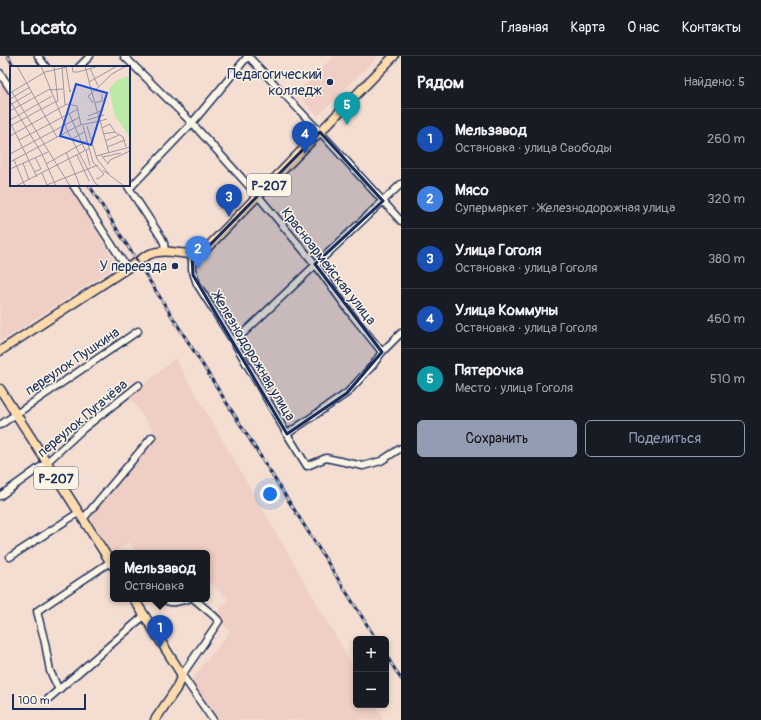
<!DOCTYPE html>
<html lang="ru">
<head>
<meta charset="utf-8">
<style>
  body { margin:0; font-family:Pangolin,sans-serif; background:#20242c; color:#f1f3f6 }
  .controls { position:absolute; right:12px; bottom:12px; display:grid; overflow:hidden; border-radius:6px; box-shadow:0 2px 6px #0003 }
  .controls button { width:36px; height:36px; display:grid; place-items:center; padding:0; border:0; border-bottom:1px solid #363941; background:#171b24; color:#f1f3f6; font:20px sans-serif }
  .scale { position:absolute; left:12px; bottom:10px; width:74px; box-sizing:border-box; padding-left:4px; border:2px solid #1b2f5e; border-top:0; font-size:11px; line-height:14px; white-space:nowrap; color:#1b2f5e; -webkit-text-stroke:3px #fcf5e5; paint-order:stroke }
  .you { position:absolute; left:270px; top:438px; width:14px; height:14px; margin:-10px; border:3px solid #fff; border-radius:50%; background:#1a73e8; box-shadow:0 0 0 6px #1a73e833 }
  .badge { display:grid; place-items:center; width:26px; height:26px; border-radius:50%; background:#919bb2; color:#fff; font-size:13px; font-weight:700 }
  .pin { position:absolute; translate:-50% -33px; filter:drop-shadow(0 1px 2px #0008) }
  .pin::after { content:''; position:absolute; top:21px; width:14px; height:12px; background:inherit; clip-path:polygon(0 0,100% 0,50% 100%) }
  .popup { position:absolute; left:110px; top:494px; width:100px; height:52px; box-sizing:border-box; display:grid; place-content:center; border-radius:6px; background:#171b24; filter:drop-shadow(0 1px 3px #0005); font-size:13px; white-space:nowrap; color:#9ea1a6 }
  .popup b { font-size:15px; color:#f1f3f6 }
  .popup::after { content:''; position:absolute; left:50%; top:100%; margin-left:-8px; border:8px solid transparent; border-top-color:#171b24 }
  .list { margin:0; padding:0; list-style:none }
  h2 { display:flex; justify-content:space-between; align-items:center; height:52px; margin:0; padding:0 16px; font-size:17px }
  h2 small { font-size:13px; font-weight:400; color:#9ea1a6 }
  .list li { display:grid; grid-template-columns:26px 1fr auto; gap:12px; align-items:center; box-sizing:border-box; height:60px; padding:0 16px; border-top:1px solid #363941 }
  .list b { display:block; font-size:15px; white-space:nowrap }
  .list p { margin:0; font-size:13px; white-space:nowrap; color:#9ea1a6 }
  .list em { font-size:13px; font-style:normal; color:#9ea1a6 }
  .actions { display:flex; gap:8px; padding:12px 16px }
  .actions a { flex:1; padding:9px 0; border:1px solid #919bb2; border-radius:6px; text-align:center; font-size:14px; color:#919bb2 }
  .actions .main { background:#919bb2; color:#111 }
  .map { position:relative; flex:none; width:401px; height:664px; overflow:hidden }
  header { display:flex; align-items:center; gap:24px; box-sizing:border-box; height:56px; padding:0 20px; background:#171b24; border-bottom:1px solid #363941 }
  header strong { font-size:19px }
  nav { display:flex; gap:22px; margin-inline-start:auto; font-size:14px }
  main { display:flex }
  aside { flex:1; background:#171b24 }
  .map>svg:first-child { display:block }
  .built { fill:#efcec5 }
  .lines { fill:none; stroke-linecap:round; stroke-linejoin:round }
  .minor-casing { stroke:#1b2f5e; stroke-width:9 }
  .major-casing { stroke:#1b2f5e; stroke-width:11 }
  .minor { stroke:#fcf5e5; stroke-width:6 }
  .major { stroke:#fedbac; stroke-width:8 }
  .rail-casing { stroke:#1b2f5e; stroke-width:3 }
  .rail { stroke:#fcf5e5; stroke-width:1.5; stroke-dasharray:4.5; stroke-linecap:butt }
  .marked { fill:#1b2f5e; fill-opacity:0.2; stroke:#1b2f5e; stroke-width:3; stroke-linejoin:round }
  .poi-dot { fill:#1b2f5e; stroke:#fcf5e5; stroke-width:1.5 }
  .labels { text-anchor:middle; stroke-width:3; stroke-linejoin:round; paint-order:stroke }
  .shield { fill:#fcf5e5; stroke:#5e6a86; stroke-width:1 }
  .shield-label { font-size:13px; font-weight:bold; fill:#1b2f5e }
  .poi-label { font-size:14px; fill:#1b2f5e; stroke:#fcf5e5; text-anchor:end }
  .street-label { font-size:14px; fill:#1b2f5e; stroke:#fcf5e5 }
  .inset-road { fill:none; stroke:#9d98a4; stroke-width:1 }
  .view { fill:#1d4ed8; fill-opacity:0.15; stroke:#1d4ed8; stroke-width:2 }
  .inset-edge { fill:none; stroke:#1b2f5e; stroke-width:2 }
</style>
</head>
<body>
<header>
<strong>Locato</strong>
<nav><a>Главная</a><a>Карта</a><a>О нас</a><a>Контакты</a></nav>
</header>
<main>
<div class="map">
<svg width="401" height="664" viewBox="0 0 401 664">
  <rect width="100%" height="100%" fill="#f4ded2"/>
  <filter id="ink" filterUnits="userSpaceOnUse"><feTurbulence type="fractalNoise" baseFrequency=".025" numOctaves="2"/><feDisplacementMap in="SourceGraphic" scale="8" xChannelSelector="R" yChannelSelector="G"/><feConvolveMatrix kernelMatrix="1 2 1 2 8 2 1 2 1" color-interpolation-filters="sRGB"/></filter>
  <g filter="url(#ink)">
    <!-- built -->
    <g class="built">
      <polygon points="334,0 378,0 318,60 296,37"/>
      <polygon points="0,24 11,42 11,129 68,129 117,210 0,286"/>
      <polygon points="175,302 356,615 356,649 376,649 384,664 216,664 191,624 230,575 215,559 229,543 207,524 207,497 137,497 129,486 111,499 91,462 97,448 156,379 130,341"/>
    </g>
    <g class="lines">
      <!-- minor casing -->
      <g class="minor-casing">
        <g id="minor">
          <polyline points="38,0 46,11"/>
          <polyline points="124,0 192,67 258,140 315,208 352,259 382,296"/>
          <polyline points="79,11 90,0"/>
          <polyline points="0,17 11,34"/>
          <polyline points="73,129 127,212"/>
          <polyline points="127,129 161,181 164,187 165,195"/>
          <polyline points="130,132 192,67 248,0 320,76 401,165"/>
          <polyline points="192,198 192,213 197,228 234,286 287,378 307,410 326,402 363,410 381,405 401,392"/>
          <polyline points="234,286 401,128"/>
          <polyline points="0,369 138,275"/>
          <polyline points="287,378 347,337 373,309 382,296 401,277"/>
          <polyline points="0,440 46,407 83,373 139,329"/>
          <polyline points="83,463 152,381"/>
          <polyline points="10,501 78,457"/>
          <path d="M 163,543 C 172,549 179,545 188,543"/>
          <polyline points="194,543 213,559 219,565 182,619 213,664"/>
          <polyline points="59,634 50,615 45,587 37,555 110,506"/>
          <polyline points="48,643 145,559"/>
        </g>
      </g>
      <!-- major casing -->
      <g class="major-casing">
        <g id="major">
          <path d="M 0,295 L 146,200 C 150,198 154,196 158,196 C 174,193 190,203 205,194 L 394,0"/>
          <polyline points="0,333 113,510"/>
          <polyline points="134,543 182,619 176,633 155,664"/>
        </g>
      </g>
      <!-- minor -->
      <use href="#minor" class="minor"/>
      <!-- major -->
      <use href="#major" class="major"/>
      <!-- rail casing -->
      <g class="rail-casing">
        <g id="rail">
          <polyline points="8,0 14,11"/>
          <polyline points="89,129 376,583"/>
          <polyline points="386,599 401,623"/>
        </g>
      </g>
      <!-- rail -->
      <use href="#rail" class="rail"/>
    </g>
  </g>
  <!-- marked area -->
  <path class="marked" d="M 320,76 L 383,145 L 315,208 L 382,296 L 347,337 L 287,378 L 193,219 L 192,198 L 205,194 Z"/>
  <!-- markers -->
  <g class="poi-dot">
    <circle cx="330" cy="26" r="4"/>
    <circle cx="175" cy="210" r="4"/>
  </g>
  <g class="labels">
    <!-- shield labels -->
    <g class="shield">
      <rect x="247" y="118" width="44" height="22" rx="3"/>
      <rect x="34" y="411" width="44" height="22" rx="3"/>
    </g>
    <g class="shield-label">
      <text x="269" y="134">Р-207</text>
      <text x="56" y="427">Р-207</text>
    </g>
    <!-- poi labels -->
    <g class="poi-label">
      <text x="322" y="23">Педагогический<tspan x="322" dy="16">колледж</tspan></text>
      <text x="167" y="215">У переезда</text>
    </g>
    <!-- street labels -->
    <g class="street-label">
      <text transform="translate(329 210) rotate(52)" y="5">Красноармейская улица</text>
      <text transform="translate(254 300) rotate(59)" y="5">Железнодорожная улица</text>
      <text transform="translate(72 305) rotate(-34)" y="5">переулок Пушкина</text>
      <text transform="translate(82 362) rotate(-40)" y="5">переулок Пугачёва</text>
    </g>
  </g>
  <!-- overview -->
  <g transform="translate(10 10)">
    <rect width="120" height="120" fill="#f4ded2"/>
    <path d="M 120,10 L 120,71 L 105,50 L 99,23 L 107,14 Z" fill="#bbe9a7"/>
    <path class="inset-road" d="M 7,0 L 47,71M 31,0 L 58,66 L 85,117 L 89,120M 44,0 L 48,35 L 45,36M 62,0 L 63,6 L 68,6 L 89,0M 75,0 L 82,27 L 78,30 L 83,37M 52,1 L 55,39M 56,1 L 60,26 L 61,24M 80,2 L 88,20M 79,16 L 107,0M 40,24 L 53,23M 2,26 L 60,120M 0,27 L 35,6 L 57,1M 0,33 L 20,21M 0,35 L 32,88 L 46,120M 85,37 L 92,35 L 92,28M 0,39 L 22,26M 32,43 L 45,36M 0,45 L 40,23M 59,47 L 75,84M 78,50 L 93,44M 17,51 L 31,43M 97,53 L 90,55 L 99,87M 0,54 L 42,30M 77,54 L 94,49M 0,56 L 27,111M 2,59 L 17,51M 73,60 L 83,96 L 94,108 L 88,113 L 86,112M 77,60 L 87,93 L 99,108M 92,62 L 100,58 L 105,66 L 113,71 L 116,81M 93,68 L 105,66M 0,70 L 57,38 L 67,40 L 71,59M 62,73 L 74,66M 9,74 L 68,43M 95,75 L 109,69M 97,81 L 115,74M 76,84 L 80,100M 56,86 L 70,120M 0,88 L 70,51M 67,89 L 79,115M 91,89 L 98,98 L 100,94 L 120,85M 86,90 L 120,81M 93,91 L 111,87M 4,94 L 15,120M 0,96 L 70,59 L 90,55 L 82,27 L 102,8 L 116,0M 13,97 L 19,114M 36,98 L 77,75M 0,103 L 38,86M 93,104 L 114,120M 24,106 L 31,103 L 25,91M 32,107 L 37,119M 6,120 L 80,82M 34,120 L 88,99"/>
    <path class="view" d="M 66,18 L 97,27 L 81,79 L 50,70 Z"/>
    <rect width="120" height="120" class="inset-edge"/>
  </g>
</svg>
<div class="controls">
<button>+</button>
<button>−</button>
</div>
<div class="scale">100 m</div>
<div class="you"></div>
<div class="pin badge" style="left:160px;top:592px;background:#1a4fb4">1</div>
<div class="popup"><b>Мельзавод</b>Остановка</div>
<div class="pin badge" style="left:198px;top:213px;background:#3f7fe0">2</div>
<div class="pin badge" style="left:229px;top:161px;background:#1a4fb4">3</div>
<div class="pin badge" style="left:305px;top:98px;background:#1a4fb4">4</div>
<div class="pin badge" style="left:347px;top:69px;background:#0f9aa8">5</div>
</div>
<aside>
<h2>Рядом<small>Найдено: 5</small></h2>
<ul class="list">
<li><span class="badge" style="background:#1a4fb4">1</span><div><b>Мельзавод</b><p>Остановка · улица Свободы</p></div><em>260 m</em></li>
<li><span class="badge" style="background:#3f7fe0">2</span><div><b>Мясо</b><p>Супермаркет · Железнодорожная улица</p></div><em>320 m</em></li>
<li><span class="badge" style="background:#1a4fb4">3</span><div><b>Улица Гоголя</b><p>Остановка · улица Гоголя</p></div><em>380 m</em></li>
<li><span class="badge" style="background:#1a4fb4">4</span><div><b>Улица Коммуны</b><p>Остановка · улица Гоголя</p></div><em>460 m</em></li>
<li><span class="badge" style="background:#0f9aa8">5</span><div><b>Пятерочка</b><p>Место · улица Гоголя</p></div><em>510 m</em></li>
</ul>
<div class="actions"><a class="main">Сохранить</a><a>Поделиться</a></div>
</aside>
</main>
</body>
</html>
